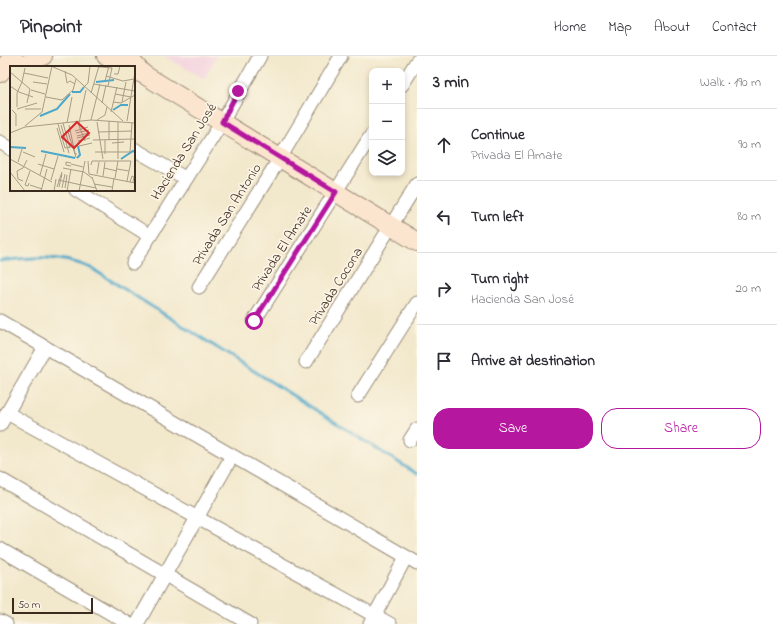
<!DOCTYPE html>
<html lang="en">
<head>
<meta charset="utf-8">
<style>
  body { margin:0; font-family:"Indie Flower",sans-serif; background:#f7f7f7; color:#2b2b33 }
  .controls { position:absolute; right:12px; top:12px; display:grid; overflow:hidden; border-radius:8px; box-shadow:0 2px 6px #0003 }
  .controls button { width:36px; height:36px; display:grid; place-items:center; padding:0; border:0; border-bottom:1px solid #e1e1e2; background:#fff; color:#2b2b33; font:20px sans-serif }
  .scale { position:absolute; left:12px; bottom:10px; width:81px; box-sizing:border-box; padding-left:4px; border:2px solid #3b2a1e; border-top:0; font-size:11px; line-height:14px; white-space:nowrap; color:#3b2a1e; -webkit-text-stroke:3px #fcf5e5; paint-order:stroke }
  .stop { position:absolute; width:12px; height:12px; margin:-9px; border:3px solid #b5179e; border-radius:50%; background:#fff }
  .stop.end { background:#b5179e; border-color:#fff; box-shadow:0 1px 4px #0008 }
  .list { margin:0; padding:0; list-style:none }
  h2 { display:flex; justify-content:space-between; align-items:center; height:52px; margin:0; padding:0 16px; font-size:17px }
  h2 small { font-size:13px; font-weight:400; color:#7c7c81 }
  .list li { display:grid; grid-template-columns:26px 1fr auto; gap:12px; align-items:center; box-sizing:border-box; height:72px; padding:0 16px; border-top:1px solid #e1e1e2 }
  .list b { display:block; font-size:15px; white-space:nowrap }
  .list p { margin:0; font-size:13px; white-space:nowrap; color:#7c7c81 }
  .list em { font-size:13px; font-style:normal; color:#7c7c81 }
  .actions { display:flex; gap:8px; padding:12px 16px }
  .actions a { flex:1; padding:9px 0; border:1px solid #b5179e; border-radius:16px; text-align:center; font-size:14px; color:#b5179e }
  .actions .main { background:#b5179e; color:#fff }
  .icon { flex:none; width:22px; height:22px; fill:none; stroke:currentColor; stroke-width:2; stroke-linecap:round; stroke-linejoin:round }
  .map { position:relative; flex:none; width:417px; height:568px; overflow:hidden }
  header { display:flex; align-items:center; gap:24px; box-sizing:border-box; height:56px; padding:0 20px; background:#fff; border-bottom:1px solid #e1e1e2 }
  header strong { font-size:19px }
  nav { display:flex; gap:22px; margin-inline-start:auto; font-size:14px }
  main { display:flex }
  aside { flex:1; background:#fff }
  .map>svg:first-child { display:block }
  .built { fill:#f3cfdf }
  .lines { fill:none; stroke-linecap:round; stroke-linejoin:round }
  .stream { stroke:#4ca8ca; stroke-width:3 }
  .street-casing { stroke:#968975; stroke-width:15 }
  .secondary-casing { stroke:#968975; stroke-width:20 }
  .street { stroke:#fff; stroke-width:13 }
  .secondary { stroke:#fce5cf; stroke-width:18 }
  .route { stroke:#b5179e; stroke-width:5 }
  .labels { text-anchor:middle; stroke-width:3.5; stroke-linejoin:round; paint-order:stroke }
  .street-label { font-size:14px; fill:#3b2a1e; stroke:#fcf5e5 }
  .inset-river { fill:none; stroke:#4ca8ca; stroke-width:2 }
  .inset-road { fill:none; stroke:#a99c86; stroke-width:1 }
  .view { fill:#d62828; fill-opacity:0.15; stroke:#d62828; stroke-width:2 }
  .inset-edge { fill:none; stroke:#3b2a1e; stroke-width:2 }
</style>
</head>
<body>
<header>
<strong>Pinpoint</strong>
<nav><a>Home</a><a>Map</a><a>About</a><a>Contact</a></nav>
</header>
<main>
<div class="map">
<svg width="417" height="568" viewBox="0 0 417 568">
  <rect width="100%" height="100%" fill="#fcf5e5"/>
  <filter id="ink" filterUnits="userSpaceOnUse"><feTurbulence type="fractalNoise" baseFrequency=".025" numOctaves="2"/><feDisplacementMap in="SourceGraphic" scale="8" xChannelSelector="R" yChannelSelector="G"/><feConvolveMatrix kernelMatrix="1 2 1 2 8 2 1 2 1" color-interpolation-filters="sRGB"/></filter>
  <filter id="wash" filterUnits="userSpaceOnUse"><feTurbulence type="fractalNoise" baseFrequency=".012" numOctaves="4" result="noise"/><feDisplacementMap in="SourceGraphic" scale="16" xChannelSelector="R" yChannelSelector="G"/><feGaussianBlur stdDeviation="0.9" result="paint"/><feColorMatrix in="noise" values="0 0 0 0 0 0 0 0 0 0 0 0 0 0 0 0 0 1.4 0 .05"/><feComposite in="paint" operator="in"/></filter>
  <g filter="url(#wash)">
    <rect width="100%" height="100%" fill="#f2e8cc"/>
    <!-- built -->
    <polygon class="built" points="164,0 217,0 204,23"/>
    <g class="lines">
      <!-- stream -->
      <path class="stream" d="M 0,205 C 33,201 59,198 91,212 L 417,418"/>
    </g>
  </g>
  <g filter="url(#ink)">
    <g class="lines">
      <!-- street casing -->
      <g class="street-casing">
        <g id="street">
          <polyline points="402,29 417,5"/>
          <polyline points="0,86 11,93"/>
          <polyline points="134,93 185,122"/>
          <polyline points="76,134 150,180"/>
          <polyline points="133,207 222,66 260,0"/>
          <polyline points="199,231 280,102 341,0"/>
          <polyline points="0,265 417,507"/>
          <polyline points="254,265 372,78"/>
          <polyline points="45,291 7,357 390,568"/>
          <polyline points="306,306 417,128"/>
          <polyline points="358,340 417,247"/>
          <polyline points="0,369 7,357"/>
          <polyline points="410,384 417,373"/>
          <polyline points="0,423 250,568"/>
          <polyline points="0,493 129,568"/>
          <polyline points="0,565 6,568"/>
          <polyline points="137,568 232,400"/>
          <polyline points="370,568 406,501"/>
        </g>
      </g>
      <!-- secondary casing -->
      <g class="secondary-casing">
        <g id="secondary">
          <polyline points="106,0 123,11"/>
          <polyline points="127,0 143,18"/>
          <polyline points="19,11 43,0"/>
          <polyline points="134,15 143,18 417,186"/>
          <polyline points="0,17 13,0"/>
        </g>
      </g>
      <!-- street -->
      <use href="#street" class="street"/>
      <!-- secondary -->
      <use href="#secondary" class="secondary"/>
    </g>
  </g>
  <g class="lines" filter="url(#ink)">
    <!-- route -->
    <polyline class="route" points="238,35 222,66 336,136 254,265"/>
  </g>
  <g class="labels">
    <!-- street labels -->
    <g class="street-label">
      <text transform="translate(183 95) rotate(-58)" y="5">Hacienda San José</text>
      <text transform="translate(226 158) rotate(-58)" y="5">Privada San Antonio</text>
      <text transform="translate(281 192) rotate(-57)" y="5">Privada El Amate</text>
      <text transform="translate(335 230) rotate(-58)" y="5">Privada Cocona</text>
    </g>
  </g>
  <!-- overview -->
  <g transform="translate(10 10)">
    <rect width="125" height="125" fill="#f2e8cc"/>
    <path class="inset-river" d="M 86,16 L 104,14M 62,26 L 70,26 L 74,21M 103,44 L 111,39 L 118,39M 30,50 L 47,43 L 60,28M 0,81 L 16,82M 31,85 L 65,92M 67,92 L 70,89 L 68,80M 111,93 L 123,85 L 125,86"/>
    <path class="inset-road" d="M 43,1 L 62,9 L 113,55M 55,5 L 57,17 L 60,15 L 65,18M 0,6 L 20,23 L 17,37M 14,7 L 38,12M 104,8 L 108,8 L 110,0M 96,10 L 113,15 L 124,13M 95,15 L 99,0M 23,16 L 37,18M 84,18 L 125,25M 0,20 L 9,26 L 23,31M 98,20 L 102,2M 74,21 L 78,17 L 80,0 L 102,2M 21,24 L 35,28M 81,27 L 89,0M 105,28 L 121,31M 36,31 L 52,34 L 63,24 L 66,13M 103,36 L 111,37 L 125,29M 112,36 L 116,16M 92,37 L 96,19M 7,41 L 7,27 L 12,16 L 15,2M 7,43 L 27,37M 15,43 L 31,43M 2,44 L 6,48 L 6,60M 101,46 L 107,21M 81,54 L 90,18M 87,54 L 95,49 L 97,41M 99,55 L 99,74M 117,55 L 125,6M 87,56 L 93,93M 108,56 L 108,93M 53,57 L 60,82M 57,57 L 62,31M 68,57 L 75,75M 69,57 L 76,24M 48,58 L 55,82 L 65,80M 51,59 L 59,87M 59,59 L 66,92M 15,60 L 32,46 L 42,0M 47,62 L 54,86M 61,65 L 58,66 L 65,88 L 67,88M 65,65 L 78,61M 88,66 L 122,65M 0,67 L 15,61 L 81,54 L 125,57M 66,67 L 79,64M 67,70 L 79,67M 67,72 L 80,69M 83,74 L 125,73M 95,74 L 95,88M 68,75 L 80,72M 102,77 L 114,76M 69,80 L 82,77M 13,86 L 25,91M 85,86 L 120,86 L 122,57M 0,93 L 42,116M 78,95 L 79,108 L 125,117M 8,96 L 12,83M 28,98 L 44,103M 61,98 L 73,101M 81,99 L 82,95 L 121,95 L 117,115M 61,100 L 56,99 L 56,96 L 61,97M 53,102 L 74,106 L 82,112M 94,102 L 107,105M 107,103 L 119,105M 0,106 L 15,125M 87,108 L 89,96M 30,109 L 36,88M 93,110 L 95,96M 82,111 L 87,125M 105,112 L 108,95M 41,114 L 48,90M 48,114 L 86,122M 13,115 L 8,113 L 7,105 L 13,102 L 17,94M 120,116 L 122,110 L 124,111 L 123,116M 19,117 L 18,120 L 15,119 L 20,105M 84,118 L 102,121M 20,119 L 32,123M 47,121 L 52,106M 49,121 L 52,108M 52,122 L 55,108M 55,122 L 57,109M 31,125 L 37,103M 44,125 L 46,113M 57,125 L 61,103M 69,125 L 75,95M 102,125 L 104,112"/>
    <path class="view" d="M 67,56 L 79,67 L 64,82 L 52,71 Z"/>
    <rect width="125" height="125" class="inset-edge"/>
  </g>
</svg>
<div class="controls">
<button>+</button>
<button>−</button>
<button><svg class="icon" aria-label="layers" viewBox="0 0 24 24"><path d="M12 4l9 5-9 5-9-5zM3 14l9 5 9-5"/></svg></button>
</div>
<div class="scale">50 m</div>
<div class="stop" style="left:254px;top:265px"></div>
<div class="stop end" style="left:238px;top:35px"></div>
</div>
<aside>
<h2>3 min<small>Walk · 190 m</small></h2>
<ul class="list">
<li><svg class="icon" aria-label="ahead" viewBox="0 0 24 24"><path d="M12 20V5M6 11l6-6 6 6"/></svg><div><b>Continue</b><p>Privada El Amate</p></div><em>90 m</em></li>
<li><svg class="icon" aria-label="left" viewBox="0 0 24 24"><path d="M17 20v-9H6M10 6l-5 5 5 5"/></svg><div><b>Turn left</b></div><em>80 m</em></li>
<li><svg class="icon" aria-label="right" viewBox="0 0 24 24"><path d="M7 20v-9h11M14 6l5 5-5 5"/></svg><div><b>Turn right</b><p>Hacienda San José</p></div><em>20 m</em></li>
<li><svg class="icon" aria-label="arrive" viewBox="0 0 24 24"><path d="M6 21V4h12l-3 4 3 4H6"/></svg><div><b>Arrive at destination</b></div></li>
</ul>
<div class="actions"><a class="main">Save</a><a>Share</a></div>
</aside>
</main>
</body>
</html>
